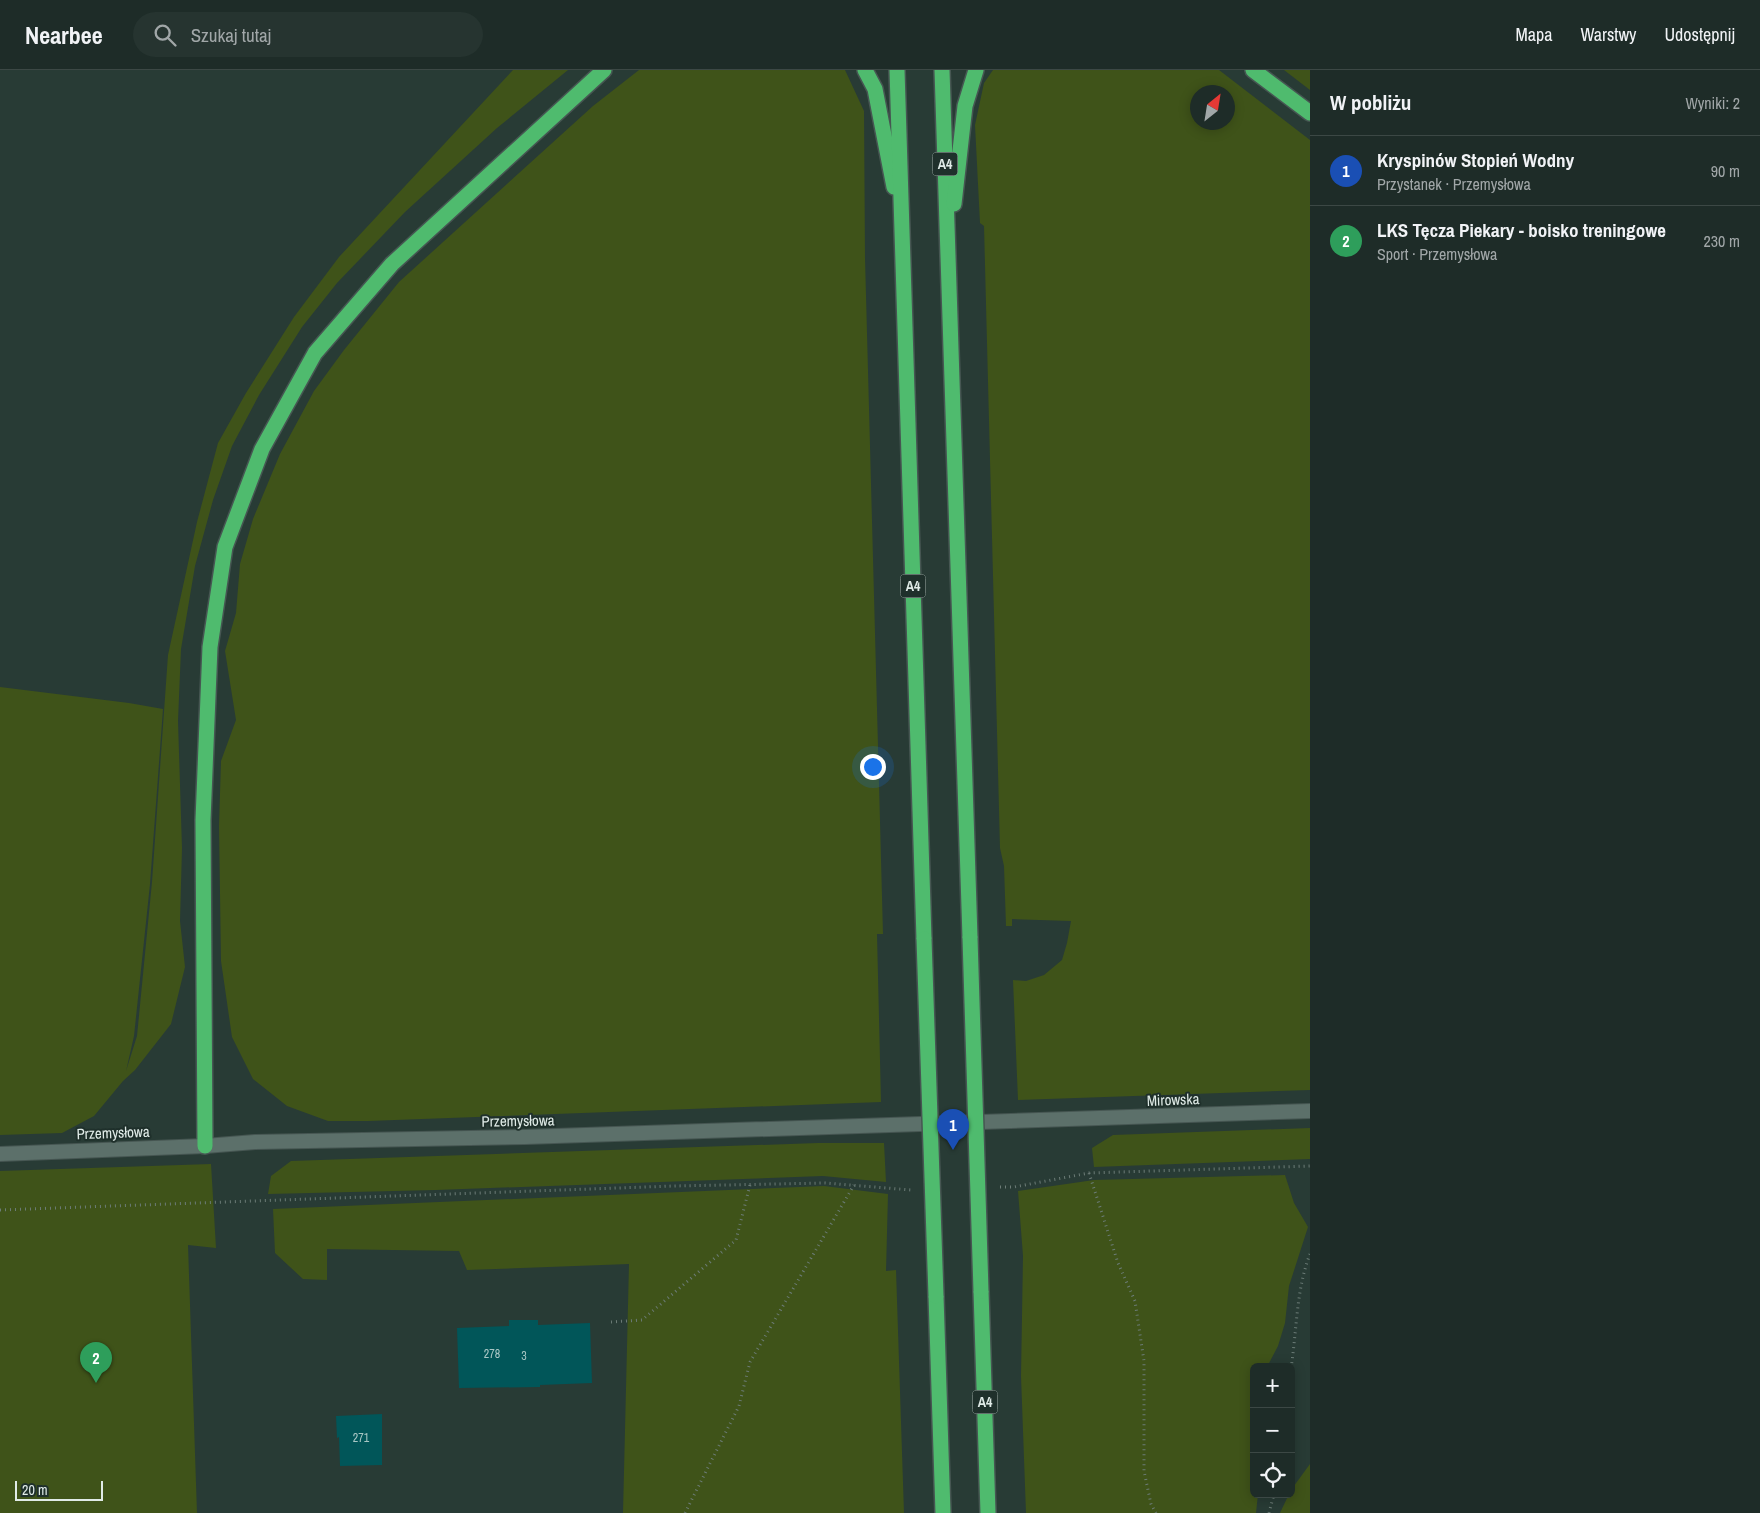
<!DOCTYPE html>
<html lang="pl">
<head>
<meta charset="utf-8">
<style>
  body { margin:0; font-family:"Archivo Narrow",sans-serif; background:#263430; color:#f1f3f6 }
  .controls { position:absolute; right:15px; bottom:15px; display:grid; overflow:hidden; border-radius:8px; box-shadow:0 2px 12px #0003 }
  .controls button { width:45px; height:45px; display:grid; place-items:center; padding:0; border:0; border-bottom:1px solid #3c4845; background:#1e2c28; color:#f1f3f6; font:25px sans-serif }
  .compass { position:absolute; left:1190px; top:15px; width:45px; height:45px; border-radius:50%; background:#1e2c28; box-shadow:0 2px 12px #0003; rotate:30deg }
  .scale { position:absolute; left:15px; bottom:12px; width:88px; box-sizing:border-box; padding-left:5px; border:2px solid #e0ebe7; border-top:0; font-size:14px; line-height:18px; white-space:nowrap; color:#e0ebe7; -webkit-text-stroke:4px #1f302b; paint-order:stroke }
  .you { position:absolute; left:872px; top:696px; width:18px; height:18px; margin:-12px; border:4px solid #fff; border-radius:50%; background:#1a73e8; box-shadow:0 0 0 8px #1a73e833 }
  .badge { display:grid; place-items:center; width:32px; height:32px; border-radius:50%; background:#95b2f1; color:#fff; font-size:16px; font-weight:700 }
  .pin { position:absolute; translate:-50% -41px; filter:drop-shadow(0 1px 2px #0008) }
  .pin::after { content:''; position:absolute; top:26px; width:18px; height:15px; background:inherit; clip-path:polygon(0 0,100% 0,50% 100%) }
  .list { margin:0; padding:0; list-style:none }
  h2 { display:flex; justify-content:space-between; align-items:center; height:65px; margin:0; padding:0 20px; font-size:21px }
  h2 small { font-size:16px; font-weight:400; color:#a1a7a8 }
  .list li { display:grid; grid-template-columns:32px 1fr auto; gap:15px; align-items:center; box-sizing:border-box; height:70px; padding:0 20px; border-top:1px solid #3c4845 }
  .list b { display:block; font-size:19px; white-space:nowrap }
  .list p { margin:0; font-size:16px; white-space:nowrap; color:#a1a7a8 }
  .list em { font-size:16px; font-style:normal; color:#a1a7a8 }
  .icon { flex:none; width:28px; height:28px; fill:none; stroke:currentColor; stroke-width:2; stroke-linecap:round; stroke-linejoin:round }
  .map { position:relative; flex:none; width:1310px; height:1443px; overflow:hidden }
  header { display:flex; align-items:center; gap:30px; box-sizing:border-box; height:70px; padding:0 25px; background:#1e2c28; border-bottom:1px solid #3c4845 }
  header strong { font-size:24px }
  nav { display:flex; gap:28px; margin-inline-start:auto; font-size:18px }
  .search { width:350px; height:45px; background:#263430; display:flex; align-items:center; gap:12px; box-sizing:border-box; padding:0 18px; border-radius:28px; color:#a1a7a8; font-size:19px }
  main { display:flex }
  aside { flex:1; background:#1e2c28 }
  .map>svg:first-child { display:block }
  .green { fill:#3f5319; fill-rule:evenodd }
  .building { fill:#015659 }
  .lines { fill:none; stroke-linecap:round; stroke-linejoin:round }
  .tertiary-casing { stroke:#465652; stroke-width:16 }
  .secondary-casing { stroke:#465652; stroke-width:16 }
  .motorway-casing { stroke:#465652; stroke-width:18 }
  .path { stroke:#6c7c77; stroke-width:3; stroke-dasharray:1 4; stroke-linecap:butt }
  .tertiary { stroke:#5c706a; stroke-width:14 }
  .secondary { stroke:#5c706a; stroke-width:14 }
  .motorway { stroke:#4fbb6e; stroke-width:15 }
  .motorway-bridge-casing { stroke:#465652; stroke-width:18; stroke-linecap:butt }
  .motorway-bridge { stroke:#4fbb6e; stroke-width:15 }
  .labels { text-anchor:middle; stroke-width:4; stroke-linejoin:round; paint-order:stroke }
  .number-label { font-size:12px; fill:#a8c6c4 }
  .shield { fill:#1f302b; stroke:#a6b3af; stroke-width:1 }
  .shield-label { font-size:14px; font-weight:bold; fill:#e0ebe7 }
  .street-label { font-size:15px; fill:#e0ebe7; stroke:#1f302b }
</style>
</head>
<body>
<header>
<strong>Nearbee</strong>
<div class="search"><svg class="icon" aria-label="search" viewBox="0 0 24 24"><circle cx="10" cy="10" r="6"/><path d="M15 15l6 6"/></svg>Szukaj tutaj</div>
<nav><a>Mapa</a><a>Warstwy</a><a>Udostępnij</a></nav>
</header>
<main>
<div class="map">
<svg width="1310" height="1443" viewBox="0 0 1310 1443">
  <rect width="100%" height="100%" fill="#283b35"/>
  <!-- green -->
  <g class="green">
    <polygon points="513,0 568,0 497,58 405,142 337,213 302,257 259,325 232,376 213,430 195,496 181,579 178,651 182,778 180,851 185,897 171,954 135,1000 123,1011 94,1046 62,1063 0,1065 0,617 129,633 163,639 150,814 134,966 126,1001 137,966 152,812 168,585 197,452 218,373 246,323 294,247 339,187"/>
    <polygon points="639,0 845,0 864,41 865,188 883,864 877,864 881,1032 368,1051 328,1051 287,1036 253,1009 232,967 221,891 219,756 221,691 236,650 225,581 236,543 240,494 253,449 280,384 314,321 344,280 399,212 593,36"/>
    <path d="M 993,0 L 1219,0 L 1310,70 L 1310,1020 L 1018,1030 L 1013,910 L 1026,911 L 1044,905 L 1062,890 L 1067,873 L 1071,851 L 1012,849 L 1012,856 L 1006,856 L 1004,796 L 1000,778 L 984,156 L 980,153 L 975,55 L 984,13 ZM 1198,22 L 1228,22 L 1228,52 L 1198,52 Z"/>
    <polygon points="1284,0 1310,0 1310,20"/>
    <polygon points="1310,1058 1310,1089 1094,1097 1092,1078 1113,1065"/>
    <polygon points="818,1073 884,1073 886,1112 823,1106 436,1120 268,1124 271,1106 291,1091"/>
    <polygon points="211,1094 216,1178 188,1175 197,1443 0,1443 0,1101"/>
    <polygon points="1285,1105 1294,1133 1308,1157 1289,1216 1285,1253 1278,1276 1267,1297 1254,1297 1254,1424 1258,1424 1256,1443 1026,1443 1021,1306 1023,1186 1018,1121 1094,1110"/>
    <polygon points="824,1116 888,1124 886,1201 896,1200 904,1443 623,1443 629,1194 467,1200 459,1181 327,1179 327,1210 303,1209 275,1183 273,1139"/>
    <polygon points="1310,1394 1310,1443 1280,1443 1289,1424 1291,1424 1291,1420"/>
  </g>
  <!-- building -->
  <g class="building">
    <polygon points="509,1250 538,1250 538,1255 590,1253 592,1313 540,1315 540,1317 459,1318 457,1258 509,1256"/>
    <polygon points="382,1344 382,1395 340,1396 339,1367 337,1368 336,1346"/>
  </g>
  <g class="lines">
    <!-- tertiary casing -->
    <g class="tertiary-casing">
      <polyline id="tertiary" points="0,1084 205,1076"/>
    </g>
    <!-- secondary casing -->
    <g class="secondary-casing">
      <polyline id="secondary" points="205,1076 255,1072 525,1067 1310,1041"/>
    </g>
    <!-- motorway casing -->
    <g class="motorway-casing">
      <g id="motorway">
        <polyline points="865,0 875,19 894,117"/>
        <polyline points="897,0 924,869"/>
        <polyline points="942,0 970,868"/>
        <polyline points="1253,0 1310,43"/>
        <polyline points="954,134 965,36 976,0"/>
        <polyline points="205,1076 203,750 210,577 225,477 262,379 315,283 392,194 604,0"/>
        <polyline points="981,1221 988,1443"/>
        <polyline points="936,1226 943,1443"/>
      </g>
    </g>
    <!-- path -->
    <g class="path">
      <polyline points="1089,1103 1118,1193 1135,1231 1144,1291 1144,1401 1151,1434 1156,1443"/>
      <polyline points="1000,1117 1014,1117 1089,1103 1310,1096"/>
      <polyline points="0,1140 674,1116 825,1113 911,1120"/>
      <polyline points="611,1252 642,1250 736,1170 750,1115"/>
      <path d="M 1291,1298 C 1297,1260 1296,1220 1310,1184"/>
      <polyline points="685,1443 739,1336 750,1292 854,1115"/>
      <polyline points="1269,1443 1274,1424"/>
    </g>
    <!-- tertiary -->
    <use href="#tertiary" class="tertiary"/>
    <!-- secondary -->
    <use href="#secondary" class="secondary"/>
    <!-- motorway -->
    <use href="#motorway" class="motorway"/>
    <!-- motorway-bridge casing -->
    <g class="motorway-bridge-casing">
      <g id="motorway-bridge">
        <polyline points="970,868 981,1221"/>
        <polyline points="924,869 936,1226"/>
      </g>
    </g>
    <!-- motorway-bridge -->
    <use href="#motorway-bridge" class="motorway-bridge"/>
  </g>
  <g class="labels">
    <!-- number labels -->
    <g class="number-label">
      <text x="492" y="1288">278</text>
      <text x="524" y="1290">3</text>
      <text x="361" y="1372">271</text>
    </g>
    <!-- shield labels -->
    <g class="shield">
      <rect x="932.5" y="82.5" width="25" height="23" rx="4"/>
      <rect x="900.5" y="504.5" width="25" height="23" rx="4"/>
      <rect x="972.5" y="1320.5" width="25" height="23" rx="4"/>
    </g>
    <g class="shield-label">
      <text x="945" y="99">A4</text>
      <text x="913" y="521">A4</text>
      <text x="985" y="1337">A4</text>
    </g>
    <!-- street labels -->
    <g class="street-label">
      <text transform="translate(1173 1030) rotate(-2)" y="5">Mirowska</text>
      <text transform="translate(518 1051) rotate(-1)" y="5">Przemysłowa</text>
      <text transform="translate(113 1063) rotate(-2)" y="5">Przemysłowa</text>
    </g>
  </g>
</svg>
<div class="controls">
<button>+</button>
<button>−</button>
<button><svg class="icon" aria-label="locate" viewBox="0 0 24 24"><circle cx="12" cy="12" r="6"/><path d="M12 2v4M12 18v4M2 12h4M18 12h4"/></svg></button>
</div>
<svg class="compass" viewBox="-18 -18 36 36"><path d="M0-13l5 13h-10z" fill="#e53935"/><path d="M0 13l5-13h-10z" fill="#a1a7a8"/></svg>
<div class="scale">20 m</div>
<div class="you"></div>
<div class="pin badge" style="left:953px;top:1080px;background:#1a4fb4">1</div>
<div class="pin badge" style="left:96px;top:1313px;background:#2e9e5b">2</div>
</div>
<aside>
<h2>W pobliżu<small>Wyniki: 2</small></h2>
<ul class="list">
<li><span class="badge" style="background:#1a4fb4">1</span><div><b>Kryspinów Stopień Wodny</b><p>Przystanek · Przemysłowa</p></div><em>90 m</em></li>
<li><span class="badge" style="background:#2e9e5b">2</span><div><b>LKS Tęcza Piekary - boisko treningowe</b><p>Sport · Przemysłowa</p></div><em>230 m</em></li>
</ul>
</aside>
</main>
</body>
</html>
